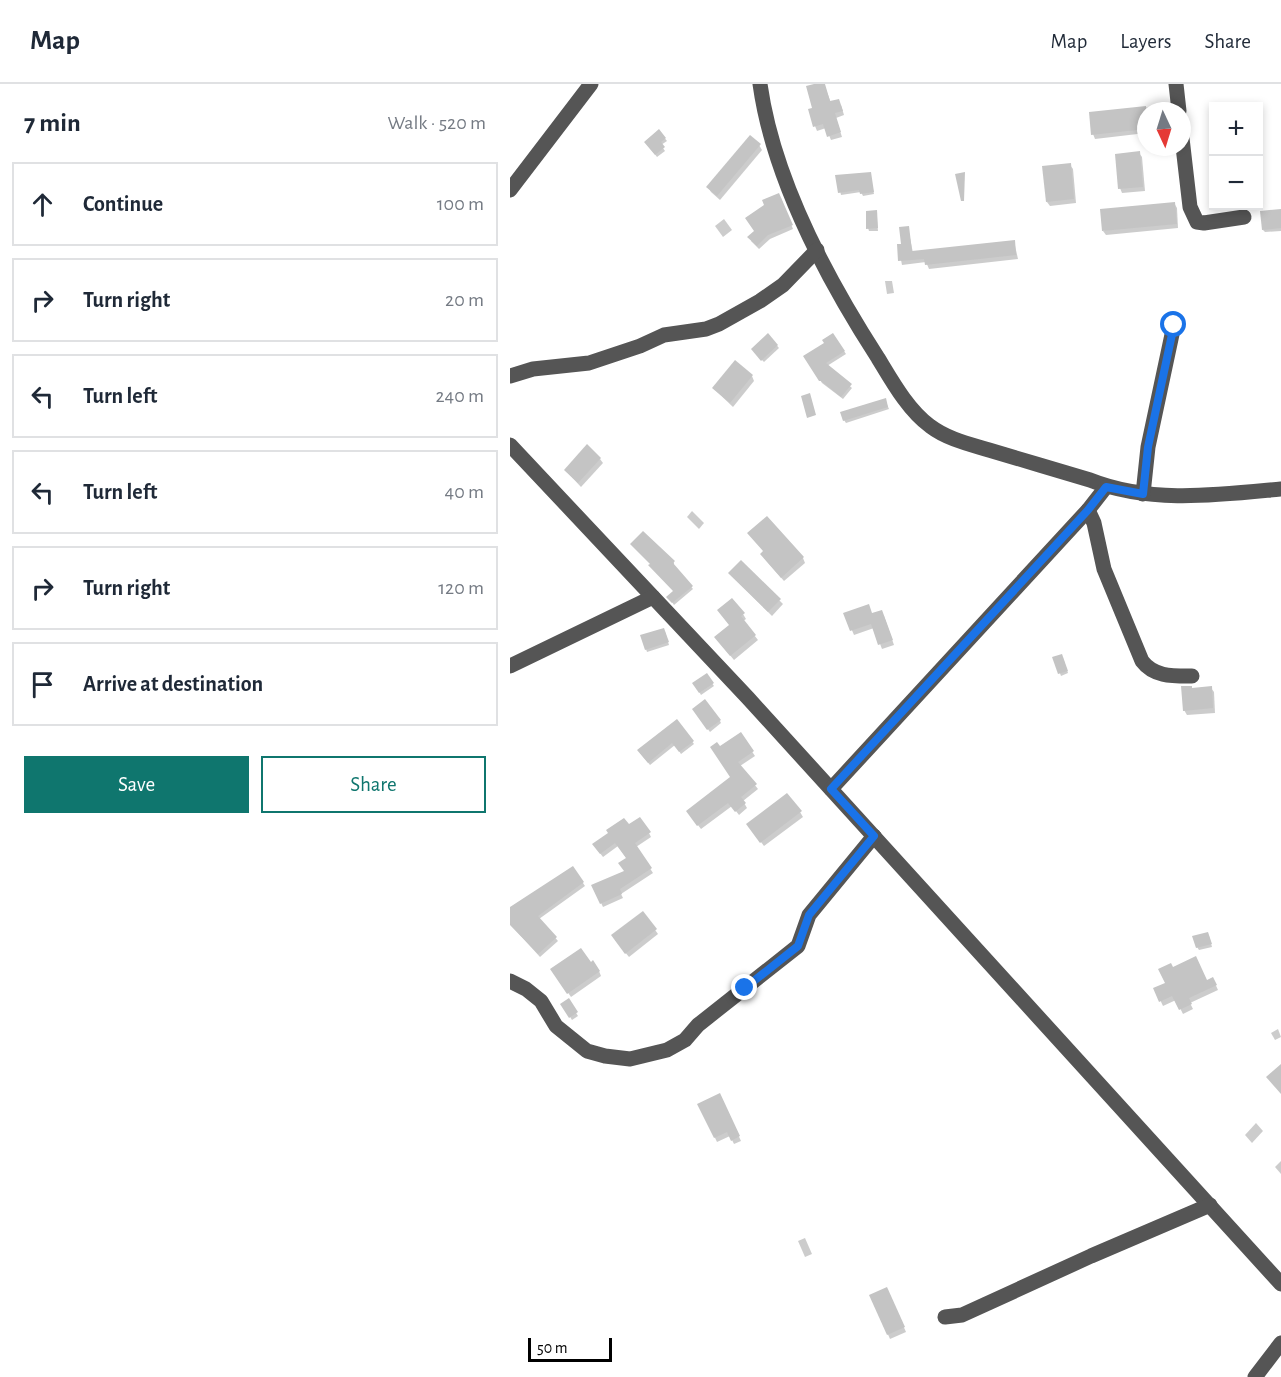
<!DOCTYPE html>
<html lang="en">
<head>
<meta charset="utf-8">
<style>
  body { margin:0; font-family:"Alegreya Sans",sans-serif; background:#f6f6f7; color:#1f2937 }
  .controls { position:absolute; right:18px; top:18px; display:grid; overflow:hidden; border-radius:0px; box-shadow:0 3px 9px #0003 }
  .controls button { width:54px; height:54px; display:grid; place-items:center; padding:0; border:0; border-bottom:2px solid #e0e1e3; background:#fff; color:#1f2937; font:30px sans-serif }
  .compass { position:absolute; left:627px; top:18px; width:54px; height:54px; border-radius:50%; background:#fff; box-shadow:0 3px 9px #0003; rotate:176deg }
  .scale { position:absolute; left:18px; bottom:15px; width:84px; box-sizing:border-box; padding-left:6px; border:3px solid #000; border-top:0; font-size:16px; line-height:21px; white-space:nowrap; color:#000; -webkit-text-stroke:4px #fff; paint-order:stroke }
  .stop { position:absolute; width:18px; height:18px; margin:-14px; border:4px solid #1a73e8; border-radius:50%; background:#fff }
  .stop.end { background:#1a73e8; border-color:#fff; box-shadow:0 2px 6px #0008 }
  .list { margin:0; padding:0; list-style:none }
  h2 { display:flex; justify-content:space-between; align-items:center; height:78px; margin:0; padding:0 24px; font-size:26px }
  h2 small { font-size:20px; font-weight:400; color:#747a83 }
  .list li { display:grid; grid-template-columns:39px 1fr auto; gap:18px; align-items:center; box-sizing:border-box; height:84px; margin:0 12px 12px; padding:0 12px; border:2px solid #e0e1e3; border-radius:0px }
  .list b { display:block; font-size:22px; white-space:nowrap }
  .list em { font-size:20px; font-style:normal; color:#747a83 }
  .actions { display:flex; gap:12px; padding:18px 24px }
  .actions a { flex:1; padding:14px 0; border:2px solid #0f766e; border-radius:0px; text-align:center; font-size:21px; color:#0f766e }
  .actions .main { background:#0f766e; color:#fff }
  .icon { flex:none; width:33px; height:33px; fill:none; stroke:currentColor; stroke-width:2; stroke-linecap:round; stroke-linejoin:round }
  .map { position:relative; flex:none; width:771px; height:1293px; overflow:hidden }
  header { display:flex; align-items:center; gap:36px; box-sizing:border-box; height:84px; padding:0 30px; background:#fff; border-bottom:2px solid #e0e1e3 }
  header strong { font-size:28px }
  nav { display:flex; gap:33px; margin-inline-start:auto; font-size:21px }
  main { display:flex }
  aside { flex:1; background:#fff }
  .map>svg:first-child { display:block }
  .shadow { fill:#0003 }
  .building { fill:#c4c4c4 }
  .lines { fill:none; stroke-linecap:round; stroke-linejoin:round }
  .minor { stroke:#555; stroke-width:15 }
  .route { stroke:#1a73e8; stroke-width:8 }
</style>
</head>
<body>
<header>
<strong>Map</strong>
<nav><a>Map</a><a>Layers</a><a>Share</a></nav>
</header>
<main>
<aside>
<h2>7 min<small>Walk · 520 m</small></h2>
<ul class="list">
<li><svg class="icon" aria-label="ahead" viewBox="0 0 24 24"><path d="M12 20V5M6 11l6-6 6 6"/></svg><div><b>Continue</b></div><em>100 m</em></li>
<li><svg class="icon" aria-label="right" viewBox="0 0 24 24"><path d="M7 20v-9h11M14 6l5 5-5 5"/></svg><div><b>Turn right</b></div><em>20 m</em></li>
<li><svg class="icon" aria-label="left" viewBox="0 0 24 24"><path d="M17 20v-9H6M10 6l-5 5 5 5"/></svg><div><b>Turn left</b></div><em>240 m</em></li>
<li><svg class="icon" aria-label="left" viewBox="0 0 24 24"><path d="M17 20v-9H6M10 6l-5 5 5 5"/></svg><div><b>Turn left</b></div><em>40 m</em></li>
<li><svg class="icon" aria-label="right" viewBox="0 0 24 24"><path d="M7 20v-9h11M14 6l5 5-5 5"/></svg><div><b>Turn right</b></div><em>120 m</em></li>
<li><svg class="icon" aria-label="arrive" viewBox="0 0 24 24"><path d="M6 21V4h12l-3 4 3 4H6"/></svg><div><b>Arrive at destination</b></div></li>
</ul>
<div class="actions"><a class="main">Save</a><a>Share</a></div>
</aside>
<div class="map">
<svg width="771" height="1293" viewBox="0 0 771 1293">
  <rect width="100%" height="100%" fill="#fff"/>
  <!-- shadow -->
  <g class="shadow">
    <polygon points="309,0 314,0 321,19 331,21 334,31 326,34 332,53 321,56 316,44 307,47 305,42 304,25"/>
    <polygon points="652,22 655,27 636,27 636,49 585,55 583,50 580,29"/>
    <polygon points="149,47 157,57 151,61 155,67 147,73 137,60"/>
    <polygon points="249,61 252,66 210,116 201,108 198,103"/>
    <polygon points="629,69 632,73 635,107 612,109 610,104"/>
    <polygon points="560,81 563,85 566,119 540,122 537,118"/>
    <polygon points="360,90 364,110 353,112 351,108 331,111 327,93"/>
    <polygon points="271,114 283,145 260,155 249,165 241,157"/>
    <polygon points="664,119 667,124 668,144 596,151 593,147"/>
    <polygon points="771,127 771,147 755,148 753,146"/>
    <polygon points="366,128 368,147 359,147 358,144"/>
    <polygon points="214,135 222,146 213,153 205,142"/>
    <polygon points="398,144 403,169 504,157 508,175 419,185 416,178 392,181 388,161 393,161"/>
    <polygon points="375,197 382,197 384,209 377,210"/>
    <polygon points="258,251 269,264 254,278 244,268"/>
    <polygon points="323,251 336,270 317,282 342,304 333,315 312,299 295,272 316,259"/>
    <polygon points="242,292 244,297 223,323 203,304"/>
    <polygon points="376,318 379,325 336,339 334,336"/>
    <polygon points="90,375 93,379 71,403 55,386"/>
    <polygon points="182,427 194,439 189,445 177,433"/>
    <polygon points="254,474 293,474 295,479 274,497"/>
    <polygon points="164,478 164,482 183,505 164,521 160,515 165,507 142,484"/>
    <polygon points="231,478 273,520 262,532 219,489"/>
    <polygon points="222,516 233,530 236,535 233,537 248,556 224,576 209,558 221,542"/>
    <polygon points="335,530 374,532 384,561 372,565 364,544 344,551"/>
    <polygon points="155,548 159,561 137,568 136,565"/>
    <polygon points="544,574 553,574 558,589 551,592"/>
    <polygon points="196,591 204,602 191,611 184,599"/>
    <polygon points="701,604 704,608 705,629 677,631 674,626 682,606"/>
    <polygon points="185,628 210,637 211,639 200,648"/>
    <polygon points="167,637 184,660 171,670 165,661 140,681 130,669"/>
    <polygon points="231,651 245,672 230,682 248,705 233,717 237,724 229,731 222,722 191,745 180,731 222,694 210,664"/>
    <polygon points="290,728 293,733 254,762 241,745"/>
    <polygon points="119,742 139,749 141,753 126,763 143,789 111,810 113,814 93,823 83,802 116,788 117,775 108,762 93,773 86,764"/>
    <polygon points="63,784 75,802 29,835 48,857 30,873 0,840 0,825"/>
    <polygon points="133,829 148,850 119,873 105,856"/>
    <polygon points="699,852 702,863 689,866 687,863"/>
    <polygon points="663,884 697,898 703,895 708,906 680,919 683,925 673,930 666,916 653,922 645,905 657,900"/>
    <polygon points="89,887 91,892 61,913 45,890"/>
    <polygon points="58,916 68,932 62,936 52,920"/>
    <polygon points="768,945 771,953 765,956 761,949"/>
    <polygon points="212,1016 231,1057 224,1060 220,1052 207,1058 189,1020"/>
    <polygon points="746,1039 753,1047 742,1059 735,1051"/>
    <polygon points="771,1077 771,1090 765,1083"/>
    <polygon points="295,1154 302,1170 295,1173 288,1157"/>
    <polygon points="379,1210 396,1248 380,1255 361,1212"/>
  </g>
  <!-- building -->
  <g class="building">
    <polygon points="304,0 315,0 320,17 329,15 333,27 325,29 331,48 317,53 313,40 303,43 298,25 302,24 296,2"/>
    <polygon points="636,22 636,45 581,51 579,28"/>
    <polygon points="149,45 156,54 151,58 155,63 145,71 134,58"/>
    <polygon points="240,51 251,60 207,112 196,103"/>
    <polygon points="630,67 633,103 608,105 605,70"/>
    <polygon points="561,79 564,115 536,118 532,82"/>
    <polygon points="361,88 364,108 350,110 349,106 328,109 325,91"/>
    <polygon points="455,88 454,117 451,117 445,90"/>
    <polygon points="269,109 283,141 258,151 247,162 237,153 244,147 235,134 254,121 252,116"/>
    <polygon points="665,118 667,140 592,147 590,125"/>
    <polygon points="771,125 771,144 752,146 750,127"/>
    <polygon points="367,126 368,144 356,145 356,127"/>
    <polygon points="399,142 402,167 505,156 506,171 415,181 414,175 388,177 387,160 391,160 389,143"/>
    <polygon points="258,249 268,261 251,277 241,265"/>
    <polygon points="323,249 335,267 316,279 342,300 331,313 311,297 309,297 293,272 314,259 312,256"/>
    <polygon points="225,276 243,291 220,319 202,304"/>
    <polygon points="300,309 306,331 297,334 291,312"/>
    <polygon points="376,314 378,323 333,337 330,328"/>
    <polygon points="77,360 91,374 68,399 54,386"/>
    <polygon points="257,432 294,473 271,494 250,470 253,467 237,449"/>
    <polygon points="133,447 165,477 163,479 183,502 162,519 156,513 163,507 138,481 140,480 120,460"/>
    <polygon points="231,476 271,515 258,528 218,489"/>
    <polygon points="222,514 235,529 231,532 246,551 220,572 204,553 219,541 207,526"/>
    <polygon points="359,520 362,529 372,526 383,556 368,561 361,540 340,547 333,529"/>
    <polygon points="154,544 159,558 135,566 130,551"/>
    <polygon points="552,570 558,587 548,590 542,573"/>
    <polygon points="197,589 204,599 189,609 182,599"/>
    <polygon points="671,602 682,602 682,604 702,602 703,624 673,627"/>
    <polygon points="195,615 211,636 197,646 182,625"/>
    <polygon points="167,635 184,657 169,668 162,659 138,679 127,666"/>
    <polygon points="231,648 244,667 228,678 247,700 231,713 236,719 225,728 218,719 187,742 176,727 220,693 200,663 207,658 210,662"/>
    <polygon points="277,709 292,727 250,759 236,740"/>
    <polygon points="130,733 141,748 125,759 142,784 110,805 112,810 90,820 81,801 114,787 108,779 116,774 105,759 90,770 82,760 98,749 96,746 114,734 119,740"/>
    <polygon points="63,782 74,798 28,832 47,853 28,870 0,841 0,823"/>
    <polygon points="133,827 147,845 115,870 101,851"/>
    <polygon points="698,848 702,860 686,864 682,852"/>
    <polygon points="71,864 81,878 83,876 90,887 57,910 40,885"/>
    <polygon points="686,872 697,896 703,893 707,901 679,914 682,920 669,926 662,912 649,918 643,904 655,899 648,885 661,879 663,883"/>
    <polygon points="59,914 68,928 59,934 50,920"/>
    <polygon points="771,980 771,1010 756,993"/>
    <polygon points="210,1009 230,1052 221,1057 217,1048 204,1054 187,1020"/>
    <polygon points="377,1203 395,1243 377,1251 359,1211"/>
  </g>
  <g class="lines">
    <!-- minor -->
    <g class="minor">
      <path d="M 250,0 C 263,94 317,195 368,274 C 382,297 398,326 420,342 C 437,355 459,360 479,366 C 513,376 546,386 580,396 C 640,420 708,411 771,405"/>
      <polyline points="666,0 669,27"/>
      <polyline points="672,54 680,123 687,138 694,139 734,133"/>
      <polyline points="0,106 81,0"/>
      <polyline points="0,292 23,285 79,279 130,262 154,251 196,245 209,240 250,217 273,201 307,166"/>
      <polyline points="0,361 238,614 771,1200"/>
      <polyline points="633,410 638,363 664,241"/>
      <path d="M 578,426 L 584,439 L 594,485 L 632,577 C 644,593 663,592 682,592"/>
      <polyline points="0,582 143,513"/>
      <polyline points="321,705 578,426 596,403"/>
      <polyline points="0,897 16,905 31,917 46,942 77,967 95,972 120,975 157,966 175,956 188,941 288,862 299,831 364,752"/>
      <polyline points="435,1233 452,1231 581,1172 700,1121"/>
      <polyline points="745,1293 771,1259"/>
    </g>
  </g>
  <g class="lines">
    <!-- route -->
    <polyline class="route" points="235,904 288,862 299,831 364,752 321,705 578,426 596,403 633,410 638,363 664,241"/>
  </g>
</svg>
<div class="controls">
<button>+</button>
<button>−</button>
</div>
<svg class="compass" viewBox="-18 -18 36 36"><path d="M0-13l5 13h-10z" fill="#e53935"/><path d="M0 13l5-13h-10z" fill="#747a83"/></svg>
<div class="scale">50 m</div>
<div class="stop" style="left:664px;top:241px"></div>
<div class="stop end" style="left:235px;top:904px"></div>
</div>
</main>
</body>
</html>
